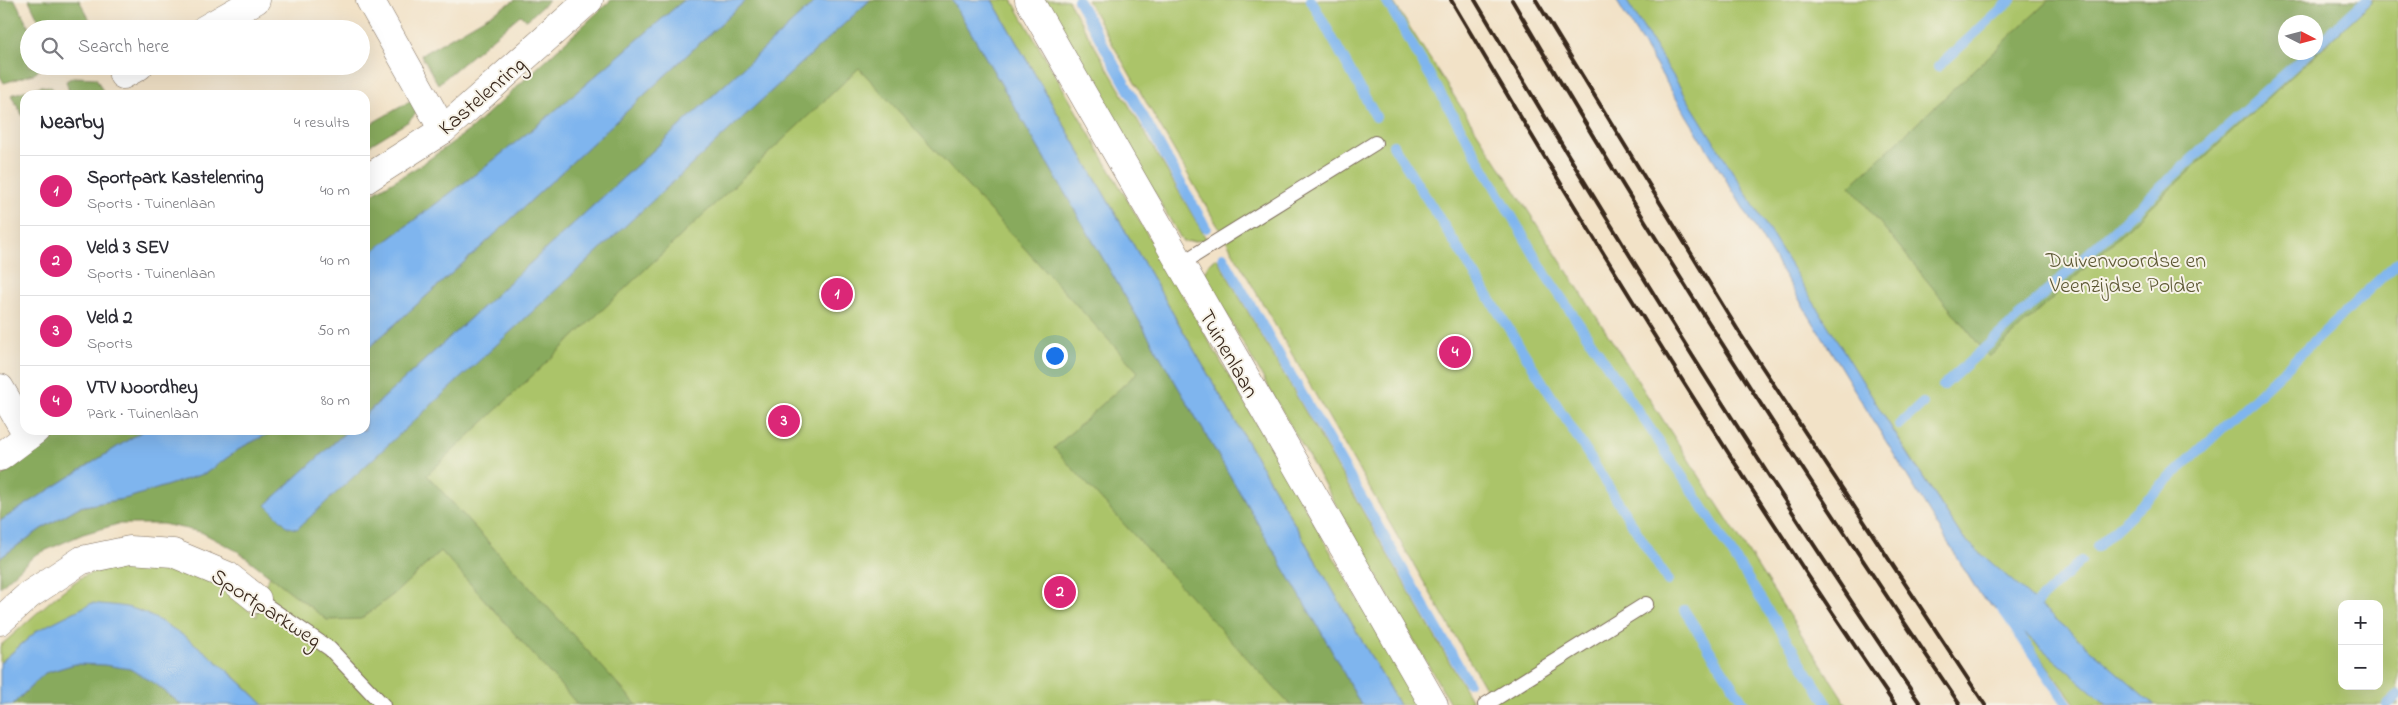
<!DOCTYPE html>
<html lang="en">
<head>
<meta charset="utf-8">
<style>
  body { margin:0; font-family:"Indie Flower",sans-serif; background:#f7f7f7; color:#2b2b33 }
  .controls { position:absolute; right:15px; bottom:15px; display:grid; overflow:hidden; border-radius:10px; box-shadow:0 5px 20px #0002 }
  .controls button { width:45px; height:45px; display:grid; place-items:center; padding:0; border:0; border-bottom:1px solid #e1e1e2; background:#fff; color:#2b2b33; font:25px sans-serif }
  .compass { position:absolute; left:2278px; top:15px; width:45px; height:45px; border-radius:50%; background:#fff; box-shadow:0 5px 20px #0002; rotate:96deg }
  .you { position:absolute; left:1054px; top:355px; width:18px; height:18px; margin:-12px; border:4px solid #fff; border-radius:50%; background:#1a73e8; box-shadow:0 0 0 8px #1a73e833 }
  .badge { display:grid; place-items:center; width:32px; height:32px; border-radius:50%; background:#db2777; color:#fff; font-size:16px; font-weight:700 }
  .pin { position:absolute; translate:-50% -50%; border:2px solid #fff; box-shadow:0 1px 5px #0006 }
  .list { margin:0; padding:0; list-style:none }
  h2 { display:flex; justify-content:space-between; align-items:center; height:65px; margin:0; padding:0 20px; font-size:21px }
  h2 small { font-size:16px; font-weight:400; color:#7c7c81 }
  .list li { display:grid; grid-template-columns:32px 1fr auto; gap:15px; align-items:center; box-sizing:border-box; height:70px; padding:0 20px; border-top:1px solid #e1e1e2 }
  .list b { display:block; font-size:19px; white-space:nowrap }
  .list p { margin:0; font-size:16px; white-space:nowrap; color:#7c7c81 }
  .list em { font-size:16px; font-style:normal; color:#7c7c81 }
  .icon { flex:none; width:28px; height:28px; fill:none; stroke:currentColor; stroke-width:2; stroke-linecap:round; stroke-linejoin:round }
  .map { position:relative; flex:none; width:2398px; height:705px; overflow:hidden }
  .search { position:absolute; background:#fff; box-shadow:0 5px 20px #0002; left:20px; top:20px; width:350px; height:55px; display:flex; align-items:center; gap:12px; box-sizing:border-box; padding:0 18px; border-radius:28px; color:#7c7c81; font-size:19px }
  .panel { position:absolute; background:#fff; box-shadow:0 5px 20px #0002; left:20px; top:90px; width:350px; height:345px; border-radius:15px }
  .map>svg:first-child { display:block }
  .green { fill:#abc469; stroke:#737744; fill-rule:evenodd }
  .forest { fill:#88aa5d; stroke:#626a3e; fill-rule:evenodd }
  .water { fill:#7fb5ee; stroke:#5d7086 }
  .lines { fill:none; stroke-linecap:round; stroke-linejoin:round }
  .stream { stroke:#7fb5ee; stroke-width:10 }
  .service-casing { stroke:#7b6a59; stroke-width:16 }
  .minor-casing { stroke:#7b6a59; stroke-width:29 }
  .service { stroke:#fff; stroke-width:14 }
  .minor { stroke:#fff; stroke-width:28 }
  .rail { stroke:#3b2a1e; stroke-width:4 }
  .labels { text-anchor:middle; stroke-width:4; stroke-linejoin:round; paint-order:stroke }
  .street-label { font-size:22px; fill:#3b2a1e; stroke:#f7f3e8 }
  .park-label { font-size:22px; fill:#5d5834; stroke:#f7f3e8 }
</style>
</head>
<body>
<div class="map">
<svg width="2398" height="705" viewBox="0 0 2398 705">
  <rect width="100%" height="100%" fill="#f7f3e8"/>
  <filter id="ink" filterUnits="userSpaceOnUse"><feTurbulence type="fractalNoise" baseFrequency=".02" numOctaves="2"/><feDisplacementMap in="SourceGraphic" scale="10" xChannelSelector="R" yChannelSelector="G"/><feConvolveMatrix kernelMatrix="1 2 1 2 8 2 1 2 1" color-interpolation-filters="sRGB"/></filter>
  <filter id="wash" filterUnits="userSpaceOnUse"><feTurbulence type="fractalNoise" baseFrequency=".0096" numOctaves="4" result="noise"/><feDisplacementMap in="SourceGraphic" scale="20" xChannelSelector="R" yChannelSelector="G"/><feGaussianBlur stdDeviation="1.12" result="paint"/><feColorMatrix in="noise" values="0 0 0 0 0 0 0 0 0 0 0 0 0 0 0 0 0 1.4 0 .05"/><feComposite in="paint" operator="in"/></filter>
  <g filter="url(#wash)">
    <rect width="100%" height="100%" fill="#f2e2c7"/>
    <!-- green -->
    <g class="green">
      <path d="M 870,0 L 952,0 L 1323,635 L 1361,705 L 264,705 L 234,676 L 184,637 L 137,610 L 38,630 L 0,663 L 0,646 C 26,624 51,598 79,579 C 110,558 187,566 218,585 C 232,593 244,607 257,617 L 257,599 L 297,529 Z"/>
      <polygon points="992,0 1012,0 1419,705 1399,705"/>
      <polygon points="1043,0 1068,0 1207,240 1183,242"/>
      <polygon points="1087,0 1392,0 1847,705 1495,705"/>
      <path d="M 1624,0 L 2398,0 L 2398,705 L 2076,705 L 2018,626 L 2052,656 L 1991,563 L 1962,537 L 1771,241 ZM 2286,22 L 2316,22 L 2316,52 L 2286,52 ZM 2342,604 L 2379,604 L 2379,686 L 2342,686 Z"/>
      <polygon points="1217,258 1472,701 1466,704 1450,703 1204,275 1209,263"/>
    </g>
    <!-- forest -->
    <g class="forest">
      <polygon points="0,0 15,0 30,29 29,66 42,66 36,73 4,83 0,76"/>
      <polygon points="29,0 79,0 95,29 43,29"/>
      <polygon points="515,0 549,0 527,20 520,15 438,84 421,55"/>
      <polygon points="611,0 684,0 550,115 485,167 365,257 365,198 421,165 471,129"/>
      <polygon points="746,0 817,0 365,415 365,351 481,247"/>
      <polygon points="870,0 952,0 1323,635 1361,705 1290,705 1054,448 1138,372 859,68 427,475 637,705 578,705 441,551 394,594 361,619 327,620 239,552 201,532 163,524 118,524 83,534 35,555 0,587 0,558 41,529 79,507 128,498 206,473 242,447 276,430 348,430 266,505 279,518 297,528"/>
      <path d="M 2049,0 L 2374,0 L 1989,357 L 1850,186 ZM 2286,22 L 2316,22 L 2316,52 L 2286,52 Z"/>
      <polygon points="73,77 96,78 105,95 70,95 66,81"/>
      <polygon points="41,86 51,87 55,95 25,95 25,120 11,95"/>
      <polygon points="418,97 422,107 409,121 365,148 365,127"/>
      <polygon points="61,430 144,430 0,521 0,477 40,449"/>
      <path d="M 75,664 C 93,665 113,663 130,669 C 149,676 166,693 182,705 L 12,705 L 45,673 Z"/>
    </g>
    <!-- water -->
    <g class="water">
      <polygon points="684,0 746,0 481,247 365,351 365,257 485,167 550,115"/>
      <polygon points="817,0 870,0 297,529 288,527 266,505 348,430 365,430 365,415"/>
      <polygon points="952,0 992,0 1399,705 1361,705 1323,635"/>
      <polygon points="1616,0 1626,0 1899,440 1962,537 2154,705 2107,705 1980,595"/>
      <polygon points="144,430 276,430 242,447 206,473 128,498 79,507 41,529 0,558 0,521"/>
      <path d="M 92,603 C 106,605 124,605 137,610 C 183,628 229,671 264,705 L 182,705 L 157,685 L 130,669 L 104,665 L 75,664 L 45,673 L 12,705 L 0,705 L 0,663 L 38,630 Z"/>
    </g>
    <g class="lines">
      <!-- stream -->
      <g class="stream">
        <polyline points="1078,0 1206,228"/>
        <polyline points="1311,0 1376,117"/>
        <polyline points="1386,0 1546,275 1695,495 1828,705"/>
        <polyline points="2316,46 2366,0"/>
        <polyline points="1938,67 2011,0"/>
        <polyline points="1393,145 1668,581"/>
        <polyline points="1223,257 1468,682"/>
        <polyline points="1943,386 2309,52"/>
        <polyline points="1899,425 1923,403"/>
        <polyline points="2097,547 2398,262"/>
        <polyline points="2001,608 2068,705"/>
        <polyline points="1684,610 1745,705"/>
        <polyline points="2029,610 2081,561"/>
        <polyline points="2387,705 2398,695"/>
      </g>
    </g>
  </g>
  <g filter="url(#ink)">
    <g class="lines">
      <!-- service casing -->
      <g class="service-casing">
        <g id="service">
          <polyline points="1179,265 1375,143"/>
          <polyline points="257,599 330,649 383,705"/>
          <polyline points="1485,705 1646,604"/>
        </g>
      </g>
      <!-- minor casing -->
      <g class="minor-casing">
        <g id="minor">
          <polyline points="370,0 443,130"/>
          <polyline points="1029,0 1434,705"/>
          <polyline points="205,29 256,0"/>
          <polyline points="123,75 139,66"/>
          <polyline points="365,180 443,130 589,0"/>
          <polyline points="0,388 28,436"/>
          <polyline points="0,457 36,430"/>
          <polyline points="0,621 29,595 82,560 130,550 173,553 228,576 257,599"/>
        </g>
      </g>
      <!-- service -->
      <use href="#service" class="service"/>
      <!-- minor -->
      <use href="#minor" class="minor"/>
      <!-- rail -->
      <g class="rail">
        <path d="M 1451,0 C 1592,239 1738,476 1895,705"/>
        <path d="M 1475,0 C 1617,239 1764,475 1921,705"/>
        <path d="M 1512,0 C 1652,240 1804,475 1960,705"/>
        <polyline points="1536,0 1741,335 1985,705"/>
      </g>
    </g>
  </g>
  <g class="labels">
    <!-- street labels -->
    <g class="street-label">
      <text transform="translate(481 95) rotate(-41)" y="8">Kastelenring</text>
      <text transform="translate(1230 353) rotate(60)" y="8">Tuinenlaan</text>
      <text transform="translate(267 607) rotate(33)" y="8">Sportparkweg</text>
    </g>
    <!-- park labels -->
    <g class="park-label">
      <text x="2126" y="267">Duivenvoordse en<tspan x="2126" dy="25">Veenzijdse Polder</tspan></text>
    </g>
  </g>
</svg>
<div class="controls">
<button>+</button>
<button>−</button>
</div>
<svg class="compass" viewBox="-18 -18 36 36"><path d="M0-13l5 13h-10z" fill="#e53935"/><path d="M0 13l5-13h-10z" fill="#7c7c81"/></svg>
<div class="you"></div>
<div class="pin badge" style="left:837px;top:294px">1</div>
<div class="pin badge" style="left:1060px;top:592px">2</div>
<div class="pin badge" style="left:784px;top:421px">3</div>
<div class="pin badge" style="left:1455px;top:352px">4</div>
<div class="search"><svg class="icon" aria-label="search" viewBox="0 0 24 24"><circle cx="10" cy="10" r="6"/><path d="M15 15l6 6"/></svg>Search here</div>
<section class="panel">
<h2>Nearby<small>4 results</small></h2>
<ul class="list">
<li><span class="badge">1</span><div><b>Sportpark Kastelenring</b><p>Sports · Tuinenlaan</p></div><em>40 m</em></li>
<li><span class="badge">2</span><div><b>Veld 3 SEV</b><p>Sports · Tuinenlaan</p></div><em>40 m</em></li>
<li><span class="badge">3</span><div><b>Veld 2</b><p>Sports</p></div><em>50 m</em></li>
<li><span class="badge">4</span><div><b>VTV Noordhey</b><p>Park · Tuinenlaan</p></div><em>80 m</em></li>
</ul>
</section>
</div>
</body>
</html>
